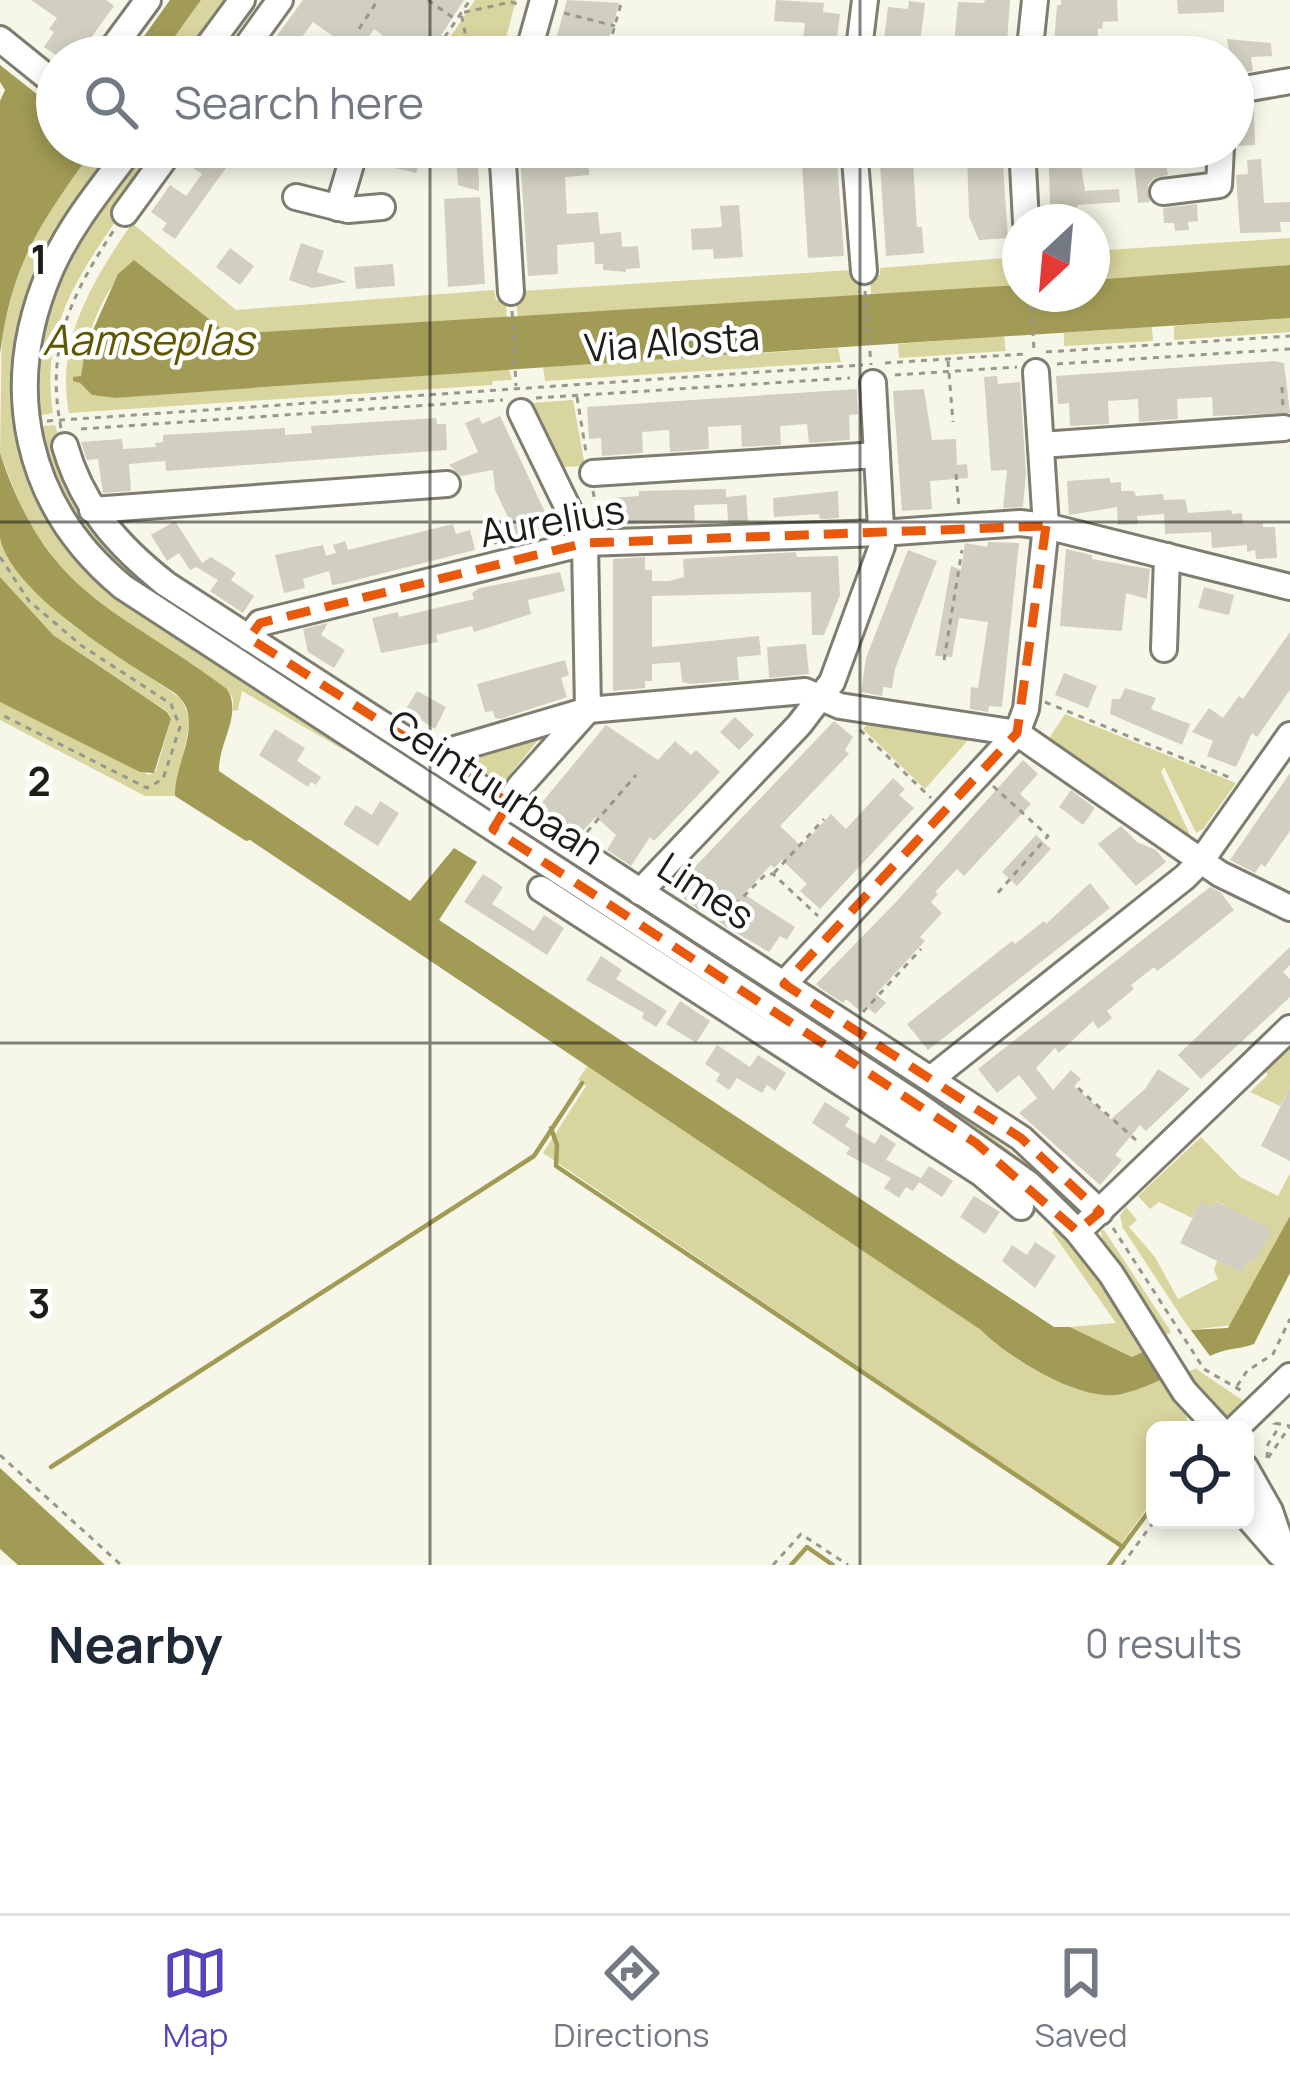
<!DOCTYPE html>
<html lang="en">
<head>
<meta charset="utf-8">
<style>
  body { margin:0; font-family:Manrope,sans-serif; background:#f2f2f3; color:#1f2937 }
  .controls { position:absolute; right:36px; bottom:36px; display:grid; overflow:hidden; border-radius:18px; box-shadow:0 6px 18px #0003 }
  .controls button { width:108px; height:108px; display:grid; place-items:center; padding:0; border:0; border-bottom:3px solid #e0e1e3; background:#fff; color:#1f2937; font:60px sans-serif }
  .compass { position:absolute; left:1002px; top:204px; width:108px; height:108px; border-radius:50%; background:#fff; box-shadow:0 6px 18px #0003; rotate:206deg }
  .list { margin:0; padding:0; list-style:none }
  h2 { display:flex; justify-content:space-between; align-items:center; height:156px; margin:0; padding:0 48px; font-size:51px }
  h2 small { font-size:39px; font-weight:400; color:#747a83 }
  .icon { flex:none; width:66px; height:66px; fill:none; stroke:currentColor; stroke-width:2; stroke-linecap:round; stroke-linejoin:round }
  .map { position:relative; flex:none; width:1290px; height:1565px; overflow:hidden }
  .search { position:absolute; background:#fff; box-shadow:0 6px 18px #0003; left:36px; right:36px; top:36px; height:132px; display:flex; align-items:center; gap:30px; box-sizing:border-box; padding:0 42px; border-radius:66px; color:#747a83; font-size:45px }
  .sheet { height:348px; background:#fff }
  nav { display:flex; justify-content:space-around; align-items:center; box-sizing:border-box; height:168px; border-top:3px solid #e0e1e3; background:#fff; font-size:33px; color:#747a83 }
  nav a { display:grid; justify-items:center; gap:6px }
  nav .on { color:#5644bb }
  .map>svg:first-child { display:block }
  .green { fill:#d9d59e }
  .water { fill:#a19b56 }
  .pier { fill:#f7f7e9 }
  .lines { fill:none; stroke-linecap:round; stroke-linejoin:round }
  .stream { stroke:#a19b56; stroke-width:4.5 }
  .building { fill:#d0cfc1 }
  .minor-casing { stroke:#7e7d70; stroke-width:30 }
  .path { stroke:#97978d; stroke-width:3; stroke-dasharray:6 6; stroke-linecap:butt }
  .minor { stroke:#fff; stroke-width:24 }
  .marked { fill:none; stroke:#e8590c; stroke-width:9; stroke-dasharray:24 15; stroke-linejoin:round }
  .grid { fill:none; stroke:#1e1e19; stroke-width:3; stroke-opacity:0.55 }
  .labels { text-anchor:middle; stroke-width:9; stroke-linejoin:round; paint-order:stroke }
  .street-label { font-size:39px; fill:#1e1e19; stroke:#fff }
  .water-label { font-size:42px; font-style:italic; fill:#5f5800; stroke:#fff }
  .grid-label { font-size:39px; text-anchor:middle; font-weight:bold; fill:#1e1e19; stroke:#fff; stroke-width:9; stroke-linejoin:round; paint-order:stroke }
</style>
</head>
<body>
<div class="map">
<svg width="1290" height="1565" viewBox="0 0 1290 1565">
  <rect width="100%" height="100%" fill="#f7f7e9"/>
  <!-- green -->
  <g class="green">
    <polygon points="201,0 230,0 188,57 160,57"/>
    <polygon points="475,0 516,0 501,57 437,57"/>
    <path d="M 95,147 L 121,147 C 95,184 61,221 42,262 C 0,373 9,500 101,583 L 348,745 L 344,750 L 242,691 L 238,710 L 233,711 L 233,699 L 227,689 L 110,612 L 66,575 L 26,520 L 0,453 L 2,320 L 13,281 L 40,223 Z"/>
    <path d="M 144,147 L 161,147 C 115,240 35,297 53,413 L 41,415 C 33,297 79,237 144,147 Z"/>
    <path d="M 132,223 L 236,310 L 494,290 L 496,300 L 506,300 L 507,319 L 228,334 L 134,260 C 108,284 94,317 84,351 L 78,349 L 77,355 L 84,356 L 80,383 L 92,395 L 115,398 L 509,369 L 512,380 L 493,381 L 492,385 L 69,413 C 55,340 93,281 132,223 Z"/>
    <polygon points="1290,238 1290,265 1092,280 1092,251"/>
    <polygon points="1019,257 1020,285 871,295 870,275 880,275 880,268"/>
    <polygon points="851,270 852,276 859,276 860,296 518,318 516,299 521,291"/>
    <polygon points="1290,318 1290,332 1174,340 1174,326"/>
    <polygon points="1152,327 1153,341 1064,346 1064,333"/>
    <polygon points="1004,336 1006,351 899,358 898,344"/>
    <polygon points="838,348 841,362 545,381 543,367"/>
    <polygon points="573,400 585,466 560,467 531,403"/>
    <polygon points="55,425 64,455 56,461 60,472 66,471 81,504 77,507 118,562 199,622 209,628 213,622 363,725 359,731 150,596 107,559 68,504 51,462 42,426"/>
    <path d="M 0,540 L 26,578 L 71,624 L 182,699 L 190,721 L 175,796 L 145,796 L 0,720 L 0,702 L 149,775 L 156,771 L 171,719 L 167,711 C 129,687 13,619 0,577 C 0,567 0,551 0,540 Z"/>
    <polygon points="1065,714 1236,783 1203,829 1196,833 1164,767 1161,772 1190,835 1181,839 1046,743"/>
    <polygon points="868,723 969,739 925,789 863,729"/>
    <polygon points="549,727 501,785 497,786 463,764 464,757"/>
    <polygon points="639,899 662,920 906,1078 902,1083 632,908"/>
    <polygon points="1290,1042 1290,1087 1280,1106 1250,1092 1268,1075 1263,1069"/>
    <path d="M 588,1065 L 981,1330 C 1010,1359 1072,1397 1115,1395 C 1130,1394 1145,1385 1159,1379 L 1186,1413 L 1189,1430 L 1155,1430 L 1155,1497 L 1121,1544 L 543,1153 L 586,1086 L 578,1080 Z"/>
    <polygon points="929,1086 936,1091 933,1097 941,1103 945,1097 950,1106 1077,1201 1070,1208 1013,1157 923,1096"/>
    <polygon points="1201,1137 1240,1177 1278,1196 1290,1173 1290,1216 1233,1325 1190,1330 1123,1228 1120,1216 1126,1207 1137,1220 1129,1227 1155,1257 1178,1299 1218,1279 1214,1270 1217,1261 1242,1273 1248,1260 1254,1263 1271,1229 1242,1214 1225,1214 1228,1207 1216,1201 1212,1207 1201,1202 1192,1218 1159,1202 1150,1209 1138,1196"/>
    <polygon points="1059,1225 1099,1272 1145,1351 1132,1357 1070,1327 1116,1323 1052,1232"/>
    <polygon points="1104,1230 1195,1368 1251,1406 1234,1419 1226,1419 1202,1401 1103,1246 1101,1231"/>
  </g>
  <!-- water -->
  <g class="water">
    <polygon points="170,0 201,0 160,57 129,57"/>
    <path d="M 0,65 L 57,110 L 57,147 L 95,147 C 42,221 11,262 0,354 L 0,101 L 5,90 L 0,82 Z"/>
    <path d="M 134,260 L 228,334 L 1020,285 L 1020,294 L 1092,294 L 1092,280 L 1290,265 L 1290,318 C 898,343 506,369 115,398 L 92,395 L 80,383 L 73,381 L 73,377 L 81,376 L 84,357 L 76,355 L 77,349 L 84,350 L 118,274 Z"/>
    <path d="M 0,453 C 48,598 116,606 227,689 C 243,715 218,743 219,771 L 410,901 L 454,848 L 477,862 L 439,920 L 1054,1327 L 1070,1327 L 1132,1357 L 1190,1330 L 1228,1328 L 1290,1216 L 1290,1273 L 1254,1344 C 1242,1349 1229,1348 1217,1353 C 1186,1365 1155,1386 1122,1394 C 1082,1404 1007,1357 981,1330 L 250,840 L 246,841 L 175,796 C 174,762 207,719 175,693 C 128,663 12,595 0,538 C 0,513 0,479 0,453 Z"/>
    <polygon points="0,577 53,635 167,712 171,719 154,773 140,772 0,702"/>
    <polygon points="0,1468 105,1565 18,1565 0,1549"/>
  </g>
  <!-- pier -->
  <polygon class="pier" points="1187,1325 1213,1360 1165,1383 1142,1346"/>
  <g class="lines">
    <!-- stream -->
    <g class="stream">
      <polyline points="551,1128 557,1145 556,1166 1123,1547"/>
      <polyline points="51,1467 534,1156 582,1083"/>
      <polyline points="791,1565 807,1547 833,1565"/>
      <polyline points="1109,1565 1155,1503"/>
    </g>
  </g>
  <!-- building -->
  <g class="building">
    <polygon points="31,0 106,0 114,6 77,57 59,57 44,47 54,32 49,29 57,18"/>
    <polygon points="303,0 464,0 427,57 388,57 396,45 374,29 355,57 338,57 329,50 337,39 313,22 287,57 270,45"/>
    <polygon points="567,0 619,3 604,57 551,57"/>
    <polygon points="776,0 824,3 823,12 840,14 836,45 819,43 817,57 801,57 805,23 774,21"/>
    <polygon points="985,0 1010,0 1006,57 953,55 958,2 984,3"/>
    <polygon points="1061,0 1117,0 1118,21 1103,22 1102,29 1098,28 1096,57 1053,57 1057,5 1061,5"/>
    <polygon points="1177,0 1224,0 1224,12 1178,14"/>
    <polygon points="909,1 925,3 919,52 903,50 904,42 884,40 888,7 908,9"/>
    <polygon points="1227,39 1271,43 1272,56 1251,57 1253,71 1233,74"/>
    <polygon points="1254,109 1255,145 1237,146 1236,111"/>
    <polygon points="197,147 241,147 175,239 162,230 167,223 151,212 170,185 186,196 202,174 186,163"/>
    <polygon points="372,147 418,147 416,157 421,158 416,173 374,163 372,168 368,166"/>
    <polygon points="541,147 557,147 558,159 588,158 589,175 565,177 567,214 598,212 600,234 621,232 622,247 638,246 640,268 626,269 626,272 603,270 603,264 595,264 594,242 557,245 558,274 528,276 520,156 542,155"/>
    <polygon points="603,147 634,147 635,166 604,168"/>
    <polygon points="705,147 738,147 740,162 706,165"/>
    <polygon points="801,147 836,147 844,256 808,258"/>
    <polygon points="879,147 912,147 917,227 922,227 924,253 886,256"/>
    <polygon points="1048,147 1078,147 1085,191 1119,189 1120,202 1077,205 1078,222 1051,222"/>
    <polygon points="1149,147 1163,147 1168,175 1154,178 1148,185 1150,202 1138,203 1134,162 1151,159"/>
    <polygon points="1002,151 1008,238 979,240 969,217 967,153"/>
    <polygon points="477,155 479,181 479,191 458,185 456,156"/>
    <polygon points="1261,159 1264,203 1290,202 1290,222 1280,222 1281,232 1240,233 1236,175 1248,174 1247,160"/>
    <polygon points="480,197 485,284 448,287 444,199"/>
    <polygon points="1197,204 1198,221 1188,222 1189,230 1175,231 1174,223 1164,223 1163,208"/>
    <polygon points="739,205 743,257 714,259 713,249 692,250 691,229 722,227 720,206"/>
    <polygon points="301,243 324,251 317,272 347,282 312,288 289,280"/>
    <polygon points="230,248 254,266 240,285 216,267"/>
    <polygon points="393,264 395,286 356,289 354,267"/>
    <polygon points="1274,361 1284,363 1290,413 1213,416 1212,397 1177,399 1178,419 1139,422 1138,399 1108,401 1109,424 1070,426 1069,403 1058,404 1056,376"/>
    <polygon points="997,376 998,384 1020,382 1026,473 1023,507 1003,508 1007,470 991,471 984,377"/>
    <polygon points="857,389 858,414 849,415 850,440 809,443 807,424 780,426 781,445 742,447 741,425 708,427 709,449 670,452 669,430 642,432 643,453 602,456 601,438 589,439 587,407"/>
    <polygon points="924,389 932,440 956,439 957,465 967,464 968,478 930,481 932,509 902,511 893,391"/>
    <polygon points="500,416 551,525 533,533 535,538 520,542 495,490 493,470 461,476 449,465 478,452 465,423 479,417 482,424"/>
    <polygon points="436,418 437,424 446,424 447,450 166,471 165,461 129,464 131,491 103,493 98,459 87,460 81,442 122,439 123,449 156,447 155,443 163,442 163,435 285,428 285,435 312,433 311,426"/>
    <polygon points="1110,478 1110,483 1121,482 1121,491 1134,491 1136,496 1163,494 1164,500 1185,499 1188,513 1231,510 1232,514 1242,513 1243,524 1263,523 1263,527 1275,527 1277,558 1256,559 1255,550 1247,552 1247,545 1212,548 1211,532 1165,534 1164,514 1137,516 1138,524 1118,525 1117,507 1069,515 1067,481"/>
    <polygon points="726,489 726,497 746,495 748,521 728,522 727,504 694,505 695,522 612,525 611,498 639,496 639,491"/>
    <polygon points="838,491 839,518 820,519 819,514 774,517 773,498"/>
    <polygon points="175,521 202,563 211,557 236,573 231,580 254,596 243,613 210,591 218,580 196,567 190,570 179,553 167,561 151,535"/>
    <polygon points="453,524 456,534 470,530 475,550 344,583 332,585 329,571 303,579 305,588 284,593 275,555 323,545 326,556 336,553 333,545 345,541 348,550"/>
    <polygon points="988,542 1019,543 1002,707 989,706 988,712 970,709 970,704 971,687 978,688 988,622 959,618 952,657 935,656 951,566 961,570 965,543 987,547"/>
    <polygon points="1066,549 1092,555 1092,559 1150,569 1147,599 1126,593 1122,631 1060,626"/>
    <polygon points="908,550 937,561 895,669 892,688 883,687 882,696 861,692 866,658"/>
    <polygon points="796,552 797,557 838,556 840,595 824,635 812,635 811,592 652,596 652,647 759,636 761,655 737,657 739,680 691,684 682,682 680,662 652,664 652,681 645,681 645,688 613,691 613,559 645,557 645,570 652,570 652,581 669,581 684,577 683,559"/>
    <polygon points="560,572 565,591 528,600 531,614 474,632 472,626 436,635 438,642 381,653 372,618 398,612 399,617 474,599 472,593 480,588"/>
    <polygon points="1204,587 1234,595 1229,615 1198,608"/>
    <polygon points="328,623 321,635 345,650 334,668 308,652 303,629"/>
    <polygon points="1290,632 1290,690 1257,737 1252,733 1236,767 1207,756 1213,741 1192,732 1209,708 1223,718 1239,696 1243,699"/>
    <polygon points="806,644 809,674 769,678 767,647"/>
    <polygon points="565,660 569,675 561,678 567,697 500,719 495,718 493,711 485,712 477,684"/>
    <polygon points="1064,673 1097,686 1088,708 1055,695"/>
    <polygon points="1125,688 1156,698 1151,709 1190,724 1182,745 1110,714 1112,699 1120,699"/>
    <polygon points="417,691 446,707 435,729 405,710"/>
    <polygon points="735,717 754,735 739,750 720,732"/>
    <polygon points="834,721 853,737 845,750 849,754 780,826 801,846 831,814 846,829 893,778 905,789 899,795 914,808 820,909 800,891 807,884 782,860 774,868 771,865 744,894 795,927 787,940 780,936 769,952 726,927 703,906 699,910 673,890"/>
    <polygon points="606,725 658,760 675,741 691,755 696,750 720,772 654,841 650,837 631,866 607,850 616,835 596,817 581,833 539,806"/>
    <polygon points="275,729 305,748 297,761 321,777 316,785 311,782 308,787 259,755"/>
    <polygon points="1023,760 1038,774 1020,794 1031,804 964,876 957,869 935,892 938,894 931,902 942,913 920,937 925,941 876,994 886,1003 875,1014 866,1006 861,1012 846,999 843,1003 823,990 816,984 896,902"/>
    <polygon points="1290,773 1290,831 1276,851 1265,867 1261,864 1255,873 1230,860"/>
    <polygon points="1071,790 1095,808 1083,825 1059,807"/>
    <polygon points="380,801 399,813 378,846 343,824 356,805 372,815"/>
    <polygon points="1121,826 1137,842 1156,850 1166,862 1136,886 1098,844"/>
    <polygon points="1036,835 1051,849 1017,886 1002,872"/>
    <polygon points="483,874 503,887 492,904 534,931 544,915 564,928 547,955 464,902"/>
    <polygon points="1090,883 1110,908 928,1050 907,1024 1012,941 1015,944 1044,921 1046,924"/>
    <polygon points="1210,887 1220,892 1234,910 1164,966 1157,971 1154,967 1131,985 1134,989 1107,1011 1112,1018 1098,1029 1093,1021 1059,1053 1055,1048 1036,1068 1053,1090 1071,1070 1081,1079 1074,1086 1111,1119 1145,1089 1158,1069 1190,1089 1146,1131 1140,1125 1115,1155 1122,1160 1100,1185 1019,1113 1037,1098 1019,1075 997,1093 978,1069"/>
    <polygon points="1290,947 1290,965 1283,972 1290,979 1290,997 1201,1079 1178,1055"/>
    <polygon points="601,956 622,970 616,979 667,1011 656,1027 642,1018 644,1013 586,980"/>
    <polygon points="680,1001 710,1021 696,1043 666,1024"/>
    <polygon points="717,1045 750,1067 758,1055 786,1073 775,1091 767,1085 762,1093 737,1078 729,1090 716,1081 720,1074 705,1064"/>
    <polygon points="1290,1087 1290,1161 1261,1146"/>
    <polygon points="825,1102 850,1118 845,1126 875,1144 881,1134 896,1144 886,1160 921,1178 929,1166 953,1181 942,1197 919,1182 913,1191 906,1187 899,1198 884,1188 891,1178 846,1154 850,1148 812,1123"/>
    <polygon points="974,1196 1000,1212 985,1234 960,1217"/>
    <polygon points="1201,1201 1212,1207 1215,1201 1272,1229 1254,1263 1248,1260 1242,1273 1180,1243"/>
    <polygon points="1035,1242 1056,1256 1035,1288 1002,1261 1012,1245 1027,1255"/>
  </g>
  <g class="lines">
    <!-- minor casing -->
    <g class="minor-casing">
      <g id="minor">
        <polyline points="0,39 57,85"/>
        <polyline points="106,57 148,0"/>
        <polyline points="200,57 242,0"/>
        <polyline points="239,57 280,0"/>
        <polyline points="527,57 543,0"/>
        <polyline points="858,57 865,0"/>
        <polyline points="1029,57 1035,0"/>
        <polyline points="1233,91 1290,81"/>
        <path d="M 132,147 C 102,187 70,225 50,271 C 0,388 25,506 123,587 L 915,1103 L 1029,1184 L 1077,1231 L 1111,1274 L 1184,1391 L 1220,1430"/>
        <polyline points="502,147 511,292"/>
        <polyline points="854,147 864,271"/>
        <polyline points="1022,147 1026,222"/>
        <polyline points="1163,192 1219,185 1221,147"/>
        <polyline points="296,197 348,210 382,207"/>
        <polyline points="338,208 356,147"/>
        <polyline points="125,213 173,147"/>
        <polyline points="1041,445 1284,428"/>
        <path d="M 65,446 C 82,506 118,546 166,584 L 1021,1138 L 1100,1212"/>
        <polyline points="593,473 877,455"/>
        <polyline points="92,510 447,484"/>
        <polyline points="249,638 260,623 585,543 881,533 1020,523 1046,526 1290,587"/>
        <polyline points="1164,649 1167,556"/>
        <polyline points="436,760 452,750 588,710 805,691 840,706 1017,733 1220,874 1290,908"/>
        <polyline points="502,813 520,786 588,710 585,543 521,412"/>
        <polyline points="541,889 982,1174 1021,1207"/>
        <polyline points="640,892 799,725 832,682 882,546 873,383"/>
        <polyline points="784,984 1017,733 1026,709 1046,526 1036,372"/>
        <polyline points="932,1078 1185,877 1201,861 1290,735"/>
        <polyline points="1088,1222 1290,1028"/>
        <polyline points="1234,1430 1290,1376"/>
        <polyline points="1245,1467 1270,1511 1287,1561"/>
        <polyline points="1245,1514 1280,1554"/>
      </g>
    </g>
    <!-- path -->
    <g class="path">
      <polyline points="428,0 455,19"/>
      <polyline points="564,13 615,26"/>
      <polyline points="359,29 378,0"/>
      <polyline points="431,57 470,0"/>
      <polyline points="470,57 461,13 511,2 521,5"/>
      <polyline points="606,57 622,0"/>
      <polyline points="865,291 871,365"/>
      <polyline points="1031,294 1034,352"/>
      <polyline points="512,311 516,386"/>
      <polyline points="1046,352 1290,336"/>
      <polyline points="948,361 953,422"/>
      <polyline points="885,363 1025,354"/>
      <polyline points="1057,364 1290,349"/>
      <polyline points="895,375 1017,367"/>
      <polyline points="1282,387 1283,407"/>
      <polyline points="577,397 586,452"/>
      <polyline points="536,398 850,378"/>
      <polyline points="47,421 863,365"/>
      <path d="M 61,428 C 45,348 71,295 114,230"/>
      <polyline points="81,429 503,400"/>
      <polyline points="956,474 959,508"/>
      <polyline points="593,491 599,523"/>
      <polyline points="485,518 496,544"/>
      <polyline points="0,557 29,601 82,646 171,704 180,727 163,779 147,788 0,714"/>
      <polyline points="944,660 962,550"/>
      <polyline points="1045,702 1231,778"/>
      <polyline points="860,730 931,798"/>
      <polyline points="993,786 1048,836 995,896"/>
      <polyline points="587,832 636,775"/>
      <polyline points="774,873 824,819"/>
      <polyline points="735,905 766,874 773,874 818,916"/>
      <polyline points="863,1012 921,949"/>
      <polyline points="1078,1088 1139,1143"/>
      <polyline points="1113,1228 1204,1369 1242,1391"/>
      <polyline points="1237,1386 1247,1371 1273,1354 1290,1319"/>
      <polyline points="0,1455 121,1565"/>
      <polyline points="1267,1458 1268,1444 1276,1432 1274,1423"/>
      <polyline points="1268,1458 1290,1426 1274,1423"/>
      <polyline points="773,1565 801,1534 848,1565"/>
      <polyline points="1122,1565 1155,1520"/>
    </g>
    <!-- minor -->
    <use href="#minor" class="minor"/>
  </g>
  <!-- marked area -->
  <path class="marked" d="M 1046,526 L 1017,733 L 784,984 L 1021,1138 L 1100,1212 L 1077,1231 L 976,1143 L 493,829 L 509,803 L 249,638 L 260,623 L 585,543 Z"/>
  <!-- grid -->
  <path class="grid" d="M 430,0 L 430,57M 860,0 L 860,57M 430,147 L 430,1565M 860,147 L 860,1565M 0,522 L 1290,522M 0,1043 L 1290,1043"/>
  <g class="labels">
    <!-- street labels -->
    <g class="street-label">
      <text transform="translate(672 342) rotate(-4)" y="14">Via Alosta</text>
      <text transform="translate(552 521) rotate(-10)" y="14">Aurelius</text>
      <text transform="translate(496 787) rotate(33)" y="14">Ceintuurbaan</text>
      <text transform="translate(706 891) rotate(33)" y="14">Limes</text>
    </g>
    <!-- water labels -->
    <g class="water-label">
      <text x="148" y="355">Aamseplas</text>
    </g>
  </g>
  <g class="grid-label">
    <text x="39" y="274">1</text>
    <text x="39" y="796">2</text>
    <text x="39" y="1318">3</text>
  </g>
</svg>
<div class="controls">
<button><svg class="icon" aria-label="locate" viewBox="0 0 24 24"><circle cx="12" cy="12" r="6"/><path d="M12 2v4M12 18v4M2 12h4M18 12h4"/></svg></button>
</div>
<svg class="compass" viewBox="-18 -18 36 36"><path d="M0-13l5 13h-10z" fill="#e53935"/><path d="M0 13l5-13h-10z" fill="#747a83"/></svg>
<div class="search"><svg class="icon" aria-label="search" viewBox="0 0 24 24"><circle cx="10" cy="10" r="6"/><path d="M15 15l6 6"/></svg>Search here</div>
</div>
<section class="sheet">
<h2>Nearby<small>0 results</small></h2>
<ul class="list">
</ul>
</section>
<nav>
<a class="on"><svg class="icon" aria-label="map" viewBox="0 0 24 24"><path d="M3 6l6-2 6 2 6-2v14l-6 2-6-2-6 2zM9 4v14M15 6v14"/></svg>Map</a>
<a><svg class="icon" aria-label="directions" viewBox="0 0 24 24"><path d="M12 3l9 9-9 9-9-9zM9 14v-3h6M13 9l2 2-2 2"/></svg>Directions</a>
<a><svg class="icon" aria-label="saved" viewBox="0 0 24 24"><path d="M7 4h10v16l-5-4-5 4z"/></svg>Saved</a>
</nav>
</body>
</html>
